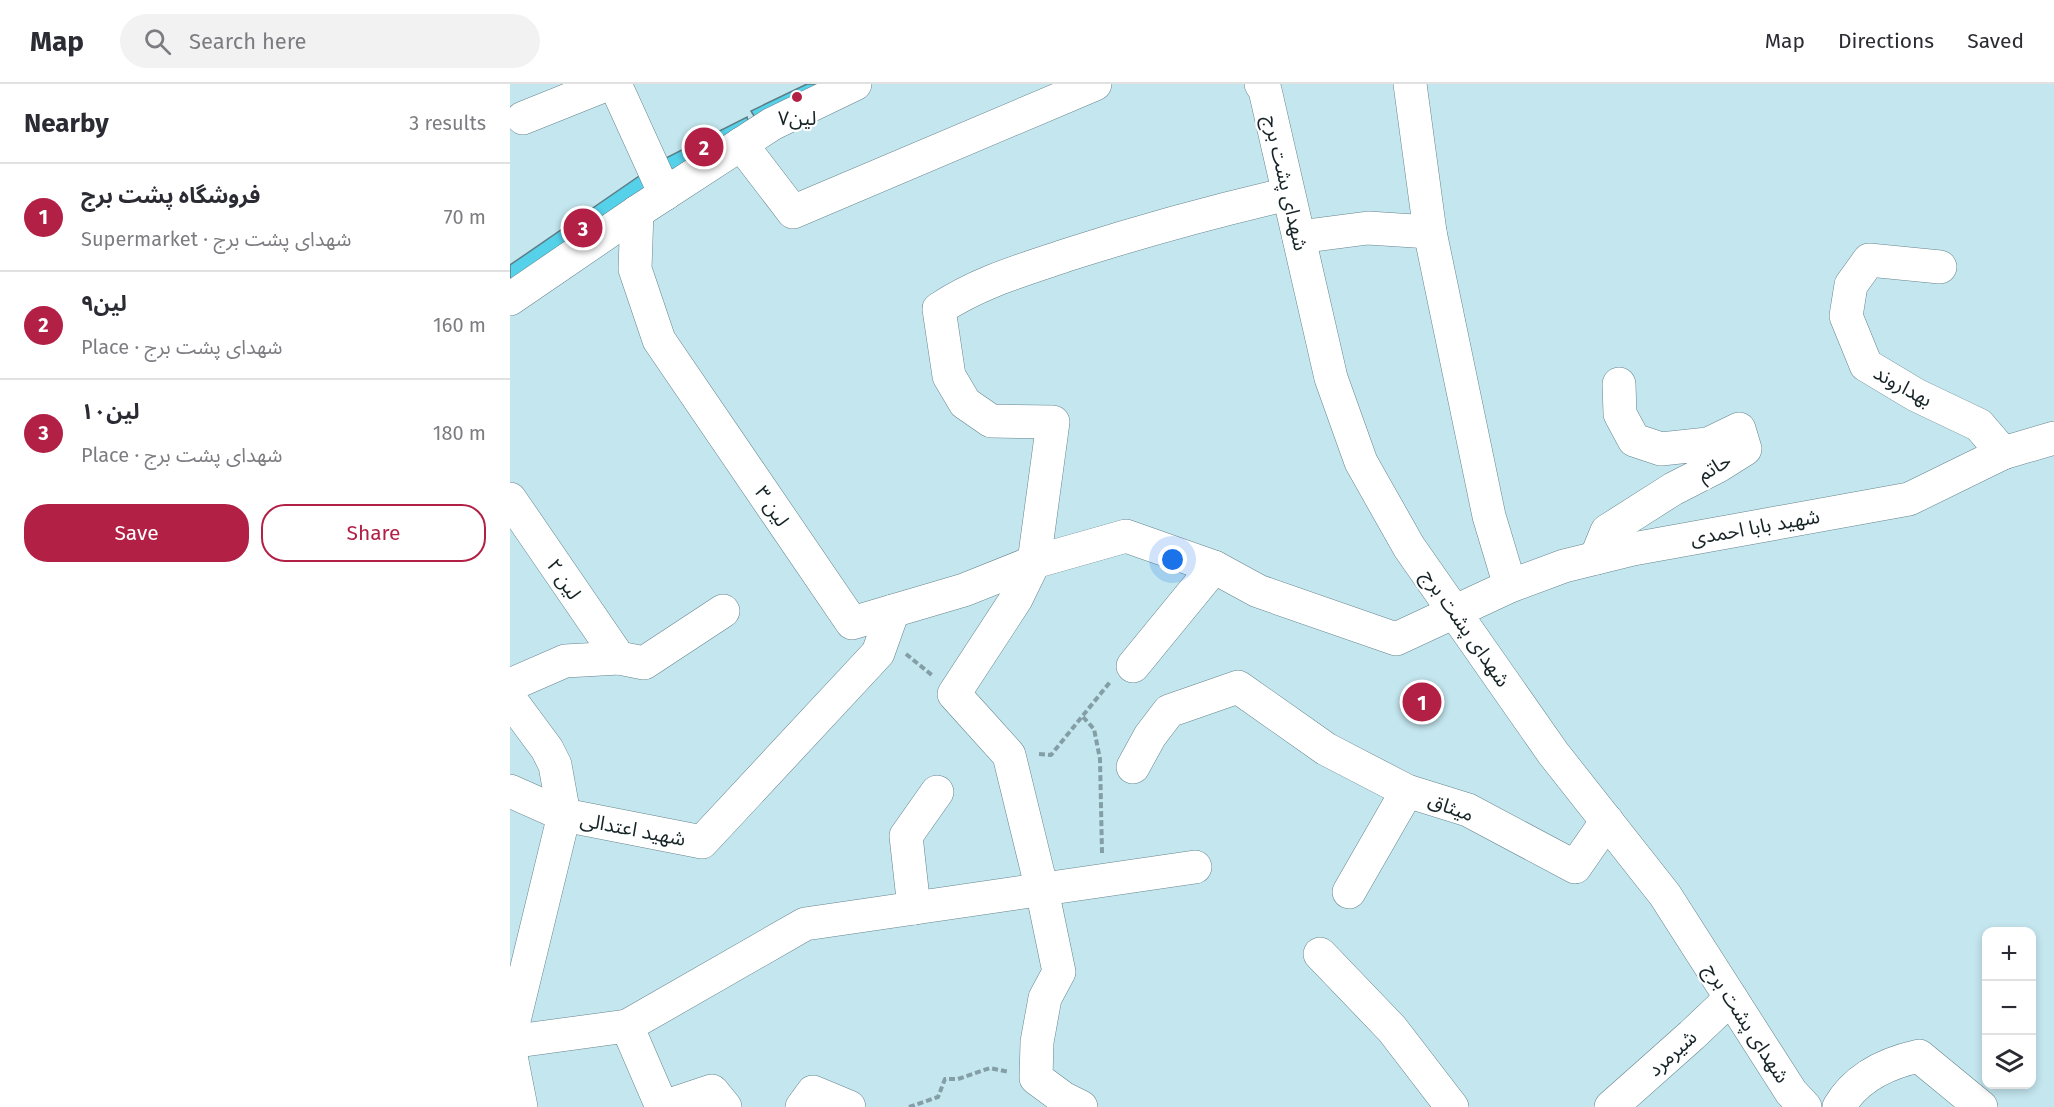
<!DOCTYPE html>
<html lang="en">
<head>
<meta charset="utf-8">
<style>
  body { margin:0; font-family:"Fira Sans","Noto Sans Arabic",sans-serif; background:#f2f2f3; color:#2b2b33 }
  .controls { position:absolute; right:18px; bottom:18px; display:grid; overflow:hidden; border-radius:12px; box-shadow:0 3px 9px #0003 }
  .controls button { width:54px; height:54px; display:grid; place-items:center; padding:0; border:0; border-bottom:2px solid #e1e1e2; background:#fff; color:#2b2b33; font:30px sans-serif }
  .you { position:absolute; left:663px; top:476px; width:21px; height:21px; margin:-15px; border:4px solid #fff; border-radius:50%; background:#1a73e8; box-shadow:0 0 0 9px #1a73e833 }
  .badge { display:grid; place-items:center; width:39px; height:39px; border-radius:50%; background:#b22046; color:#fff; font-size:20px; font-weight:700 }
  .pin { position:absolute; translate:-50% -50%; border:3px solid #fff; box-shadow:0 2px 6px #0006 }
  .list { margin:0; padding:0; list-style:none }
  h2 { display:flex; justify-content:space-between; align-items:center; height:78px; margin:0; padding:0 24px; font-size:26px }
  h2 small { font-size:20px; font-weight:400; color:#7c7c81 }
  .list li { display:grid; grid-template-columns:39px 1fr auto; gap:18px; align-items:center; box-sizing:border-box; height:108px; padding:0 24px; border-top:2px solid #e1e1e2 }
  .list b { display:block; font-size:22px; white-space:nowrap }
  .list p { margin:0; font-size:20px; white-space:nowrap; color:#7c7c81 }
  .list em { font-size:20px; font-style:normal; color:#7c7c81 }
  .actions { display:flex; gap:12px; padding:18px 24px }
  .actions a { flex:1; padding:14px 0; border:2px solid #b22046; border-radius:24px; text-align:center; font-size:21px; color:#b22046 }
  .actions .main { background:#b22046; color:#fff }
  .icon { flex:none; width:33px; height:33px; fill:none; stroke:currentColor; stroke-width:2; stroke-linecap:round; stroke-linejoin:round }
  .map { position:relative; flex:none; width:1544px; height:1023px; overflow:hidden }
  header { display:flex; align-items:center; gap:36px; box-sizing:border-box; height:84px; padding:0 30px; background:#fff; border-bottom:2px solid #e1e1e2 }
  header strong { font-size:28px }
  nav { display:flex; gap:33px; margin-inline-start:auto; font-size:21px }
  .search { width:420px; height:54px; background:#f2f2f3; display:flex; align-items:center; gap:15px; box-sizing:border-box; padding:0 21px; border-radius:33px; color:#7c7c81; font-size:22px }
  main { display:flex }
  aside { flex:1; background:#fff }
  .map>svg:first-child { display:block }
  .building { fill:#55d1ea; stroke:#5c7c83; stroke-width:1.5 }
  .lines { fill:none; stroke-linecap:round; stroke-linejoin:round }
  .minor-casing { stroke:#65858c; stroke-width:34 }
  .path { stroke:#849ea5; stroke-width:4; stroke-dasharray:6 3; stroke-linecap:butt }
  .minor { stroke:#fff; stroke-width:33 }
  .poi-dot { fill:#b22046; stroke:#fff; stroke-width:2 }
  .labels { text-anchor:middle; stroke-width:4.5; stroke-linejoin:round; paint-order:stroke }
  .poi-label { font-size:20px; fill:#172427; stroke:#fff }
  .street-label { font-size:20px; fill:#172427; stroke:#fff }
</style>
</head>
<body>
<header>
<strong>Map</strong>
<div class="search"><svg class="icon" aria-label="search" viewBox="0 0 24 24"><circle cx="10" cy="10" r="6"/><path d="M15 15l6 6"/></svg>Search here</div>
<nav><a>Map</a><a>Directions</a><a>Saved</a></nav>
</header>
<main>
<aside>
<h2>Nearby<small>3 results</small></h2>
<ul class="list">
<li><span class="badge">1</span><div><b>فروشگاه پشت برج</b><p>Supermarket · شهدای پشت برج</p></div><em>70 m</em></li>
<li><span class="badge">2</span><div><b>لین۹</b><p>Place · شهدای پشت برج</p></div><em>160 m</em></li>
<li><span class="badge">3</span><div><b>لین۱۰</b><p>Place · شهدای پشت برج</p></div><em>180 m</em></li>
</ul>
<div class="actions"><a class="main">Save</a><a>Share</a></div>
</aside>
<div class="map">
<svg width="1544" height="1023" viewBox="0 0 1544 1023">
  <rect width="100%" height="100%" fill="#c4e6ef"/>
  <!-- building -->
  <g class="building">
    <polygon points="297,0 331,0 249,40 241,27"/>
    <polygon points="237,33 240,44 150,100 142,81"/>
    <polygon points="135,88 147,108 0,208 0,181"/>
  </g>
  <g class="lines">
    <!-- minor casing -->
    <g class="minor-casing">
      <g id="minor">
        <polyline points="105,0 155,110"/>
        <polyline points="751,0 755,6 821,294 851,378 899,463 1043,669 1155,811 1281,1008 1295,1023"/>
        <polyline points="900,0 920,148 979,432 1000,502"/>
        <polyline points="13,34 98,0"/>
        <polyline points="231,60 283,128 585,0"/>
        <polyline points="127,128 125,185 149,256 342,539 454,506 524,478 616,452 704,483 748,507 886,555 1000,502 1054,482 1123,465 1399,415 1493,369 1544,354"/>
        <polyline points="789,153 858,144 920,148"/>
        <polyline points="1430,183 1359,176 1341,201 1336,232 1356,281 1406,311 1469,341 1493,369"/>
        <polyline points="0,215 127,128 262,40 345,0"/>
        <polyline points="0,415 109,574"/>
        <polyline points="1086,474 1097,447 1163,405 1208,382 1235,365 1229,345 1198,360 1151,365 1124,356 1110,330 1109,300"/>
        <polyline points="623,582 704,483"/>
        <polyline points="0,601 55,577 109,574 134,579 213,527"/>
        <polyline points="0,615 37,665 45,681 54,731 192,758 368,569 383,527"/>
        <polyline points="623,683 640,652 659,627 728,603 816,665 897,707 958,726 1065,783 1097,737"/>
        <polyline points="0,707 54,731 0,953"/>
        <polyline points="839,808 897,707"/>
        <polyline points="404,824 396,752 427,708"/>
        <polyline points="810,870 882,945 942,1023"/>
        <polyline points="117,942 152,1023"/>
        <polyline points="0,958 117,942 295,840 685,783"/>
        <polyline points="0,967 11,1023"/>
        <polyline points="154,1023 202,1007 215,1023"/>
        <polyline points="292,1023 303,1008 339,1023"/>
        <path d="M 571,1023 L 553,1014 L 526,994 L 527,958 L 535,914 L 549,888 L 532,806 L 499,671 L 444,610 L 506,515 L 524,478 L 543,338 L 481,337 L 455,319 L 439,292 L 429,225 C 469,198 516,185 560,170 C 632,147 704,127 778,110"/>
        <polyline points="1101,1023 1182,951 1221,914"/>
        <path d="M 1329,1023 C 1346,993 1377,979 1409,972 L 1471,1023"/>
      </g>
    </g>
    <!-- path -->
    <g class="path">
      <polyline points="396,570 423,592"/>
      <polyline points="573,633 584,645 590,675 592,769"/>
      <polyline points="529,670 541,671 600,598"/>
      <polyline points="399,1023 428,1013 435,995 448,995 480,984 499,988"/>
    </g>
    <!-- minor -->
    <use href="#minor" class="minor"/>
  </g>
  <!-- markers -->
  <circle class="poi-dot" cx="287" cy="13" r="6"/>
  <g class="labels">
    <!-- poi labels -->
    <g class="poi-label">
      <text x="287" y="41">لین۷</text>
    </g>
    <!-- street labels -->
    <g class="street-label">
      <text transform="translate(776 99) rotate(77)" y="7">شهدای پشت برج</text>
      <text transform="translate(1393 302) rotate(29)" y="7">بهداروند</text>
      <text transform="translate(1204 383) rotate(-30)" y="7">حاتم</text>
      <text transform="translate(262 422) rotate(56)" y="7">لین ۳</text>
      <text transform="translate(1245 443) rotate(-10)" y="7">شهید بابا احمدی</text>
      <text transform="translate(54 495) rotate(56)" y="7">لین ۲</text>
      <text transform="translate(956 544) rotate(55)" y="7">شهدای پشت برج</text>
      <text transform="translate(941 723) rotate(20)" y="7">میثاق</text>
      <text transform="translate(123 745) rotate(11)" y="7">شهید اعتدالی</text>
      <text transform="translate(1237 939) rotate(57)" y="7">شهدای پشت برج</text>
      <text transform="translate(1162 969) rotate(-42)" y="7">شیرمرد</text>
    </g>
  </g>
</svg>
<div class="controls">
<button>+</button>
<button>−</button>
<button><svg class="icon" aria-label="layers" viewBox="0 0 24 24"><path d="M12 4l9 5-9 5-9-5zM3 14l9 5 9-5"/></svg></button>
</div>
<div class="you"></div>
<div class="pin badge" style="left:912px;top:618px">1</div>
<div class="pin badge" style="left:194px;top:63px">2</div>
<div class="pin badge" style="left:73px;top:144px">3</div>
</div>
</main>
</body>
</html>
